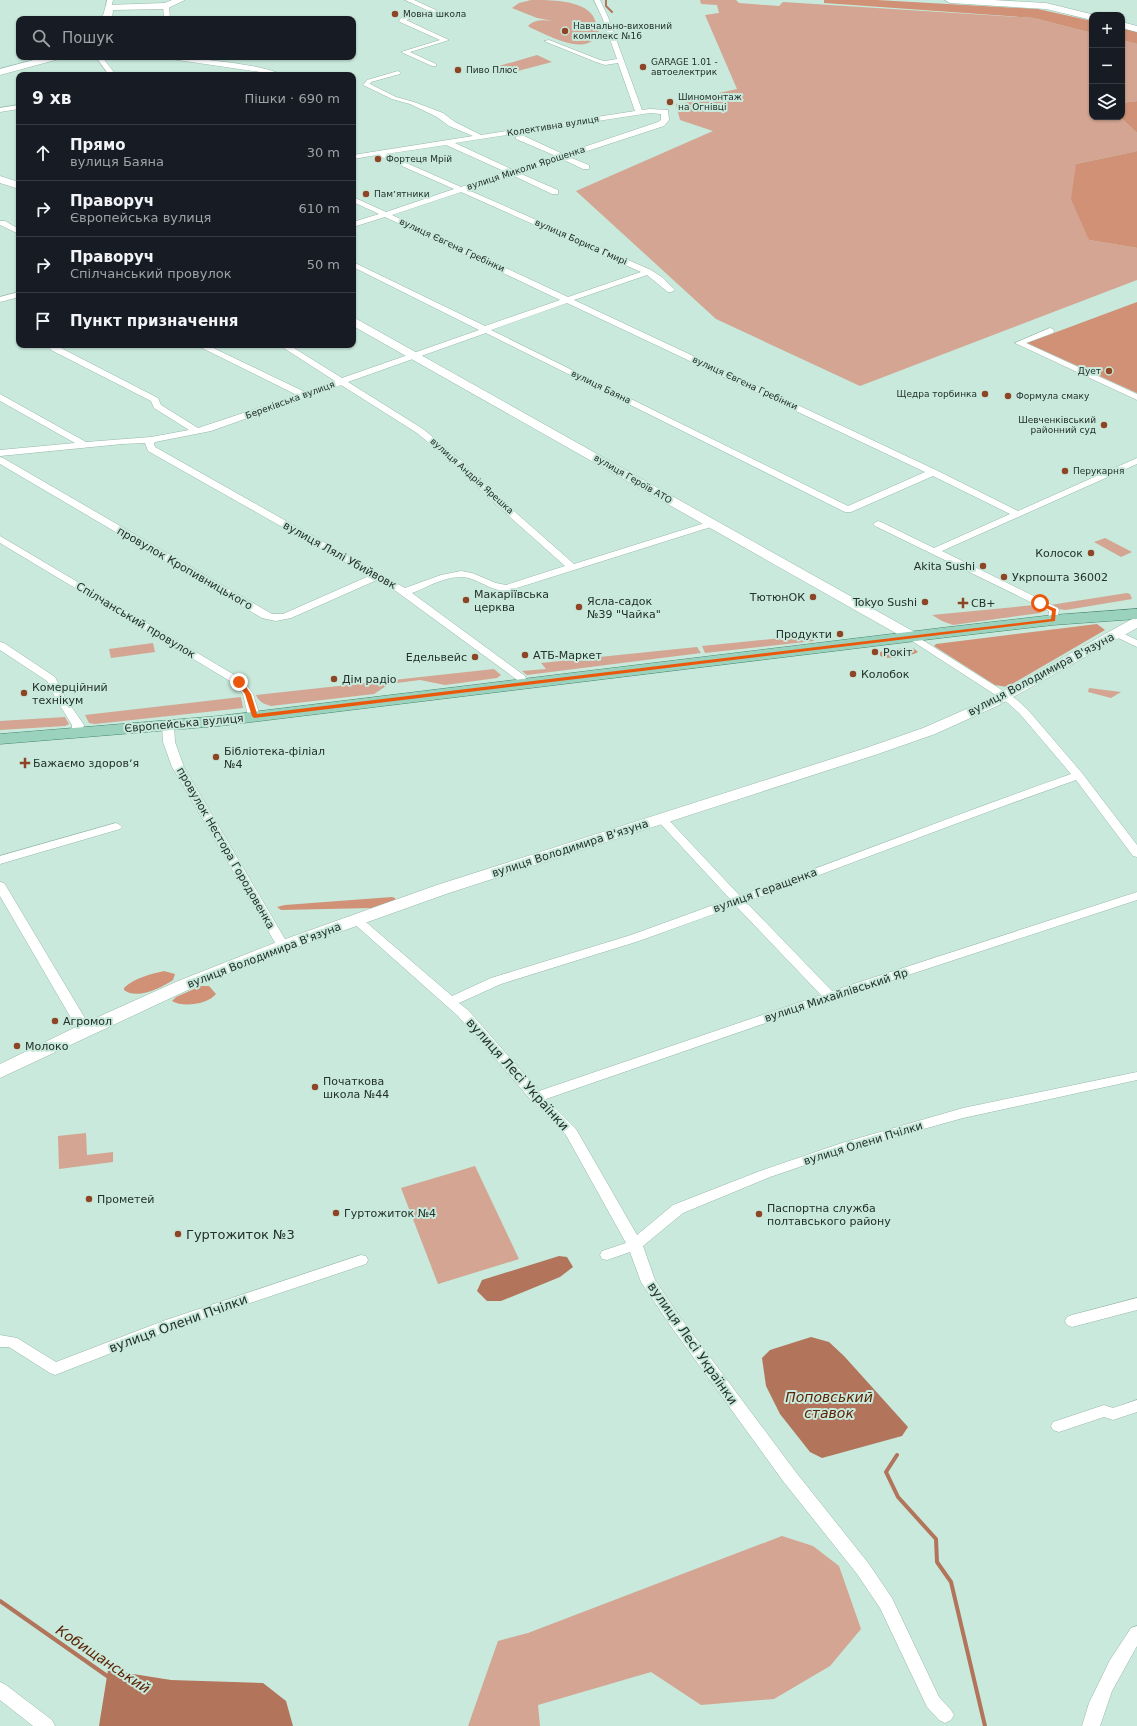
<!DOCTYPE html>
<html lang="uk">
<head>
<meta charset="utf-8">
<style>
  body { margin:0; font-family:"DejaVu Sans",sans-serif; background:#242831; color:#f1f3f6 }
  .controls { position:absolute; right:12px; top:12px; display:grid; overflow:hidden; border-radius:8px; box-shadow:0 1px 3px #0004 }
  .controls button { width:36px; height:36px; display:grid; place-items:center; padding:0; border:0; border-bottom:1px solid #363941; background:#171b24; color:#f1f3f6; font:20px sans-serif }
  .stop { position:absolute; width:12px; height:12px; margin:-9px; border:3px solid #ea580c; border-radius:50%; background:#fff }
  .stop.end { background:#ea580c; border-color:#fff; box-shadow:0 1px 4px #0008 }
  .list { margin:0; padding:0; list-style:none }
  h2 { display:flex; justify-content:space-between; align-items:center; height:52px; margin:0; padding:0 16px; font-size:17px }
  h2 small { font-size:13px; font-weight:400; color:#9ea1a6 }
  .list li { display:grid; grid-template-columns:26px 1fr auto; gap:12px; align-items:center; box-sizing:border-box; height:56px; padding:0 16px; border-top:1px solid #363941 }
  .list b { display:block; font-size:15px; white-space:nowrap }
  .list p { margin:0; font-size:13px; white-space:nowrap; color:#9ea1a6 }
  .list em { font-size:13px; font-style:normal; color:#9ea1a6 }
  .icon { flex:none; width:22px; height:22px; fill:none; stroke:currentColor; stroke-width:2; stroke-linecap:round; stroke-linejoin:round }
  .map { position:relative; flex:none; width:1137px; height:1726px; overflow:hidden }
  .search { position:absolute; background:#171b24; box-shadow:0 1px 3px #0004; left:16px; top:16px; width:340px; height:44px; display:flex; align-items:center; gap:10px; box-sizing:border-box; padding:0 14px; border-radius:8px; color:#9ea1a6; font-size:15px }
  .panel { position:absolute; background:#171b24; box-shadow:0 1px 3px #0004; left:16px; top:72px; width:340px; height:276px; border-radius:8px }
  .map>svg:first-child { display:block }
  .green { fill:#d3a592 }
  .forest { fill:#d19176 }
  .water { fill:#b2745b }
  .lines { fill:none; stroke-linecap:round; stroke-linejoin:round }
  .stream-far1 { stroke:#b2745b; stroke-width:2 }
  .stream { stroke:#b2745b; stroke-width:4 }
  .street-casing { stroke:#97b8aa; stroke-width:1 }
  .secondary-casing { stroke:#97b8aa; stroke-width:1 }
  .primary-casing { stroke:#45866f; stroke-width:1 }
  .street { fill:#fff; fill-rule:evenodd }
  .secondary { fill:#fff; fill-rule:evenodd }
  .primary { fill:#9bd2be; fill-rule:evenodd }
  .route { fill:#ea580c }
  .poi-dot { fill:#8e4525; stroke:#c8e9db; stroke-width:1.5 }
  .labels { text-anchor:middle; stroke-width:4; stroke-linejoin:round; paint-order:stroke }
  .far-poi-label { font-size:9px; fill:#23302b; stroke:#c8e9db; text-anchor:start }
  .far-street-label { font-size:9px; fill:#23302b; stroke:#c8e9db }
  .poi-label { font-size:11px; fill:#23302b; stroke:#c8e9db; text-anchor:start }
  .street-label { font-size:11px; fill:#23302b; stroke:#c8e9db }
  .near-street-label { font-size:13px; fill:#23302b; stroke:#c8e9db }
  .near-poi-label { font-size:13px; fill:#23302b; stroke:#c8e9db; text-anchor:start }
  .near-water-label { font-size:14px; font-style:italic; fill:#5c2204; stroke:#c8e9db }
</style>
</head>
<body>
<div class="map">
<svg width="1137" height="1726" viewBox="0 0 1137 1726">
  <rect width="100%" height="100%" fill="#c8e9db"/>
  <!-- green -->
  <g class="green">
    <path d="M 531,0 C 550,0 583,0 593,16 C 597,23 598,32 601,40 L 592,36 L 594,39 C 580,54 546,34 531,28 L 528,26 C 534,19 545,20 553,21 L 537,18 L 512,8 L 519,3 Z"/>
    <polygon points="700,0 736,0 739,3 779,6 783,2 1034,18 1092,33 1092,117 1120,117 1137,133 1137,151 1076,164 1089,240 1137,248 1137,280 860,386 716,319 576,191 713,131 680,120 676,104 707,100 705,96 737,89 705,15 719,13 717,5 701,4"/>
    <polygon points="1122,40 1137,44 1137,101 1122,103"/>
    <polygon points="537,55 552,62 514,72 499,66"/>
    <polygon points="1105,538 1132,552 1121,557 1094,542"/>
    <polygon points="1127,593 1130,594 1132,599 1066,610 1057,609 1050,605"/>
    <polygon points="1035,605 1041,612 1040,613 953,625 942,621 932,615"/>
    <polygon points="811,635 814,641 705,653 702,646"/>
    <polygon points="153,643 155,652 111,658 109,649"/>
    <polygon points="697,647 701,653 527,675 522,671 546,669 541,663"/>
    <path d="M 494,669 L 501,675 L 497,678 L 445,685 L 420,680 L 389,684 L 374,694 L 271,706 C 264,704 259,702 256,695 Z"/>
    <polygon points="1089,688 1121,692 1111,698 1088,692"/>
    <polygon points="241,697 243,708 95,724 89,723 85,715"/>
    <polygon points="65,717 69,724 65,726 0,730 0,721"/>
    <polygon points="86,1133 87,1155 113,1152 113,1162 59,1169 58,1136"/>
    <polygon points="475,1166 519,1259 438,1284 401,1188"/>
    <polygon points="782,1536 813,1546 839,1566 861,1629 830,1666 774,1699 701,1705 651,1672 538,1705 540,1726 468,1726 498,1641 528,1633"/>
  </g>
  <!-- forest -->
  <g class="forest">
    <polygon points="824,0 877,0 1038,9 1092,21 1092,33 1034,18 824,3"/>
    <polygon points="1122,28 1137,32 1137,44 1122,40"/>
    <polygon points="1137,101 1137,133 1120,117 1122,117 1122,103"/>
    <polygon points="1137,151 1137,248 1089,240 1071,199 1076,164"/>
    <polygon points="1137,302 1137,393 1027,343"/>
    <polygon points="1097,624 1105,630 1007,687 995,685 934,646 936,644"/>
    <path d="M 900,648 L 913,648 L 918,652 C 909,657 889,660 880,656 L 880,652 Z"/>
    <polygon points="392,897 395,898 395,900 372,908 281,910 277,907 285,905"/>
    <path d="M 164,971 L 175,974 L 173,980 C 161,988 137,1000 124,990 L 124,988 C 134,978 151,974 164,971 Z"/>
    <path d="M 201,986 L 209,986 L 216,994 C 208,1004 183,1008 172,1001 L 176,997 Z"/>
  </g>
  <!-- water -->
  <g class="water">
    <polygon points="559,1256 567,1257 573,1267 560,1277 501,1301 487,1301 477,1291 482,1280"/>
    <polygon points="811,1337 829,1342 844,1356 908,1427 902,1436 822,1458 810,1452 780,1414 766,1386 762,1358 770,1350"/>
    <polygon points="108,1670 171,1680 263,1683 286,1701 293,1726 99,1726"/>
  </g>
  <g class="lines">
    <!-- stream-far1 -->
    <polyline class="stream-far1" points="606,0 606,6 612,12"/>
    <!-- stream -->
    <g class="stream">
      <polyline points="897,1455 886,1472 898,1497 936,1539 937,1562 951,1582 985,1726"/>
      <polyline points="0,1601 110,1678"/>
    </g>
    <!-- street casing -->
    <g class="street-casing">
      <g id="street">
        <polygon points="107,0 113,0 111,8 106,7"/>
        <polygon points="405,0 414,0 438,11 406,20 449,40 410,52 436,64 436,66 432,66 401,52 440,40 400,22 399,21 401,18 429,11"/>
        <path d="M 594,0 L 600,0 L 608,17 L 642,110 L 650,109 L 668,110 L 669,120 L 664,126 L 569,157 L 589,165 L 589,169 L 583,169 L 562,159 L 519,173 L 558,190 L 558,194 L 552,194 L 512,175 L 468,190 L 651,270 L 663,278 L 675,290 L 671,292 L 668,292 L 647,275 L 574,300 L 936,470 L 1018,511 L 1137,458 L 1137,464 L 942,551 L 1058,608 L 1059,610 L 1057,622 L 1049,622 L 1048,620 L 1049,611 L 875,526 L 873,524 L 878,521 L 881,522 L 934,548 L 1010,514 L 933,476 L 851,512 L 845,512 L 486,333 L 348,382 L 423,429 L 463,462 L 489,489 L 574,564 L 708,522 L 711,521 L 716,524 L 714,526 L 507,591 C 492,591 482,582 469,578 C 450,573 428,587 412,593 L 525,676 L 528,684 L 527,686 L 519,686 L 516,679 L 393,589 L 377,580 L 291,618 L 276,621 L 262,618 L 0,464 L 0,457 L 3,458 L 272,614 L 283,614 L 369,576 L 148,451 L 145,443 L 122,444 L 0,456 L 0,450 L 75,443 L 0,401 L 0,394 L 86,442 L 151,437 L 189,430 L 154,408 L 151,401 L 51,350 L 50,348 L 51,346 L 57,346 L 158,398 L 161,405 L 198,428 L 297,395 L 196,345 L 207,345 L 305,392 L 335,381 L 279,345 L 289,345 L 342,378 L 479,330 L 353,267 L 353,262 L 485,326 L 560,300 L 385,217 L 353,227 L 353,222 L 379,214 L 353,202 L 353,197 L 386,212 L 454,189 L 377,155 L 353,159 L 353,155 L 473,136 L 449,126 L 437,117 L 410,104 L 392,99 L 363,85 L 367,80 L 398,71 L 401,73 L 400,74 L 371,82 L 370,84 L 396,97 L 414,102 L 443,113 L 455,122 L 481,135 L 635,111 L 618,63 L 605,65 L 596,62 L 544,41 L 549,40 L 600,60 L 605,61 L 617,59 L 602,17 ZM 650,113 L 661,114 L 661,120 L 658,122 L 563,154 L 522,135 L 516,135 L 516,139 L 556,156 L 513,170 L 455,143 ZM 446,145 L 506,172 L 461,187 L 386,154 ZM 461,192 L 641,272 L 568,297 L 392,215 ZM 567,303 L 925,472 L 848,506 L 491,330 ZM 341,385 L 417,433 L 457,466 L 483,493 L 565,566 L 506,585 L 496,583 L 472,573 L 461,571 L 441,575 L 405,588 L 155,447 L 154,444 L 155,442 L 211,431 Z"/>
        <polygon points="166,4 169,6 170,19 164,19 163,6"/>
        <polygon points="96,57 102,57 116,75 109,75"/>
        <path d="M 168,57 C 186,57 270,65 281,75 L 272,75 L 267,73 L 171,59 Z"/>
        <polygon points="19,105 19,109 0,112 0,108"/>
        <polygon points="0,221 5,221 19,229 19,234 0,225"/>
        <polygon points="19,292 19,297 0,302 0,297"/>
        <polygon points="1050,328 1053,329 1054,331 1053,333 1026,343 1137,394 1137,400 1015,343"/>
        <polygon points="0,536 243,680 253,694 260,716 258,718 254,719 248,716 243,694 235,684 0,543"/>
        <polygon points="1116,630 1137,640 1137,647 1112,635 1111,633"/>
        <path d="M 913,634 L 1016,699 L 1028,710 L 1082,773 L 1137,845 L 1137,857 L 1133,856 L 1076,780 C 965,819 856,862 746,902 L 832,991 L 1137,892 L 1137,900 L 835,999 L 546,1099 L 576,1129 L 637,1235 L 673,1205 L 760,1171 L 842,1143 L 963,1108 L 1137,1072 L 1137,1080 L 963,1118 L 852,1149 L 770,1177 L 683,1213 L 643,1246 L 655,1280 L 680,1317 L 795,1471 L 869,1564 L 892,1598 L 939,1697 L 951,1710 L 954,1715 L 951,1720 L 945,1723 L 939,1720 L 927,1707 L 880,1608 L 857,1574 L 783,1481 L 670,1325 L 641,1282 L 630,1252 L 607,1260 L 602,1259 L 600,1255 L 602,1251 L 626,1243 L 566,1135 L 531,1100 L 458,1016 L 350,920 L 352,917 L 360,917 L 452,996 L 491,978 L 631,935 L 730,899 L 657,820 L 655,818 L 657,816 L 665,816 L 740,896 C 851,856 960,813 1071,774 L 1020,714 L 1008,703 L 909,639 L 908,637 ZM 736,906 L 821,995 L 539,1091 L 468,1010 L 459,1003 L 501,984 L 639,941 Z"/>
        <polygon points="0,642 4,643 55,677 66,699 84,725 81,735 73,735 71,733 72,725 56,699 47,681 0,650"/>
        <polygon points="168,722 174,725 175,742 184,767 289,946 287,949 279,949 277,946 172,767 163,742 162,725"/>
        <polygon points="116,823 120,825 122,827 120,829 0,864 0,856"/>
        <polygon points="0,882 4,883 6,886 92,1030 90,1033 85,1034 80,1033 78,1030 0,896"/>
        <polygon points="361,1255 366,1256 368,1260 366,1264 173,1329 55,1375 50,1373 9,1347 0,1347 0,1335 17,1338 56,1362 163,1321"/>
        <polygon points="1137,1298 1137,1310 1072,1327 1067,1325 1065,1321 1067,1317 1072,1315"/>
        <polygon points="1137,1400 1137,1412 1113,1420 1104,1417 1059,1432 1053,1430 1051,1426 1053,1422 1104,1405 1113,1408"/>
        <polygon points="1137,1626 1137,1646 1112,1691 1100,1726 1082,1726 1089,1703 1110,1660 1131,1628"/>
        <polygon points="0,1682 6,1685 52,1720 55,1726 33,1726 0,1700"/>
      </g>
    </g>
    <!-- secondary casing -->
    <g class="secondary-casing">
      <g id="secondary">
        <polygon points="172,0 185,0 166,9 113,10 112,19 102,19 106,5 165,3"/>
        <polygon points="945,0 993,0 1046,3 1095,15 1092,15 1092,20 1046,9 950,3"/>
        <polygon points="1122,22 1137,26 1137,32 1122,28"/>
        <polygon points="45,57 61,57 59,59 0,75 0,69"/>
        <polygon points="0,176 19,182 19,189 0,183"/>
        <polygon points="353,317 918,634 920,637 918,640 913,641 908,640 353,326"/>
        <polygon points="1137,618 1137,628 997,706 935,734 878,754 449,893 289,950 190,989 0,1078 0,1064 78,1026 178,981 277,942 437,885 866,748 923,728 987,700 1132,619"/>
      </g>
    </g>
    <!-- primary casing -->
    <g class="primary-casing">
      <polygon id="primary" points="1137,609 1137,619 1053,625 949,637 219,726 0,744 0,734 219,716 949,627 1053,615"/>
    </g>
    <!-- street -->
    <use href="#street" class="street"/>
    <!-- secondary -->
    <use href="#secondary" class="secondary"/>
    <!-- primary -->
    <use href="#primary" class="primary"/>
  </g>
  <!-- route -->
  <polygon class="route" points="1040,602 1056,609 1055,621 254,718 252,716 245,694 236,682 241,680 251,694 257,714 1051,619 1052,611 1038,604 1037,603"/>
  <!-- markers -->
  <g class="poi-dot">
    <circle cx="395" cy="14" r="4"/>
    <circle cx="565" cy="31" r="4"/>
    <circle cx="643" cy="67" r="4"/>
    <circle cx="458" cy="70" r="4"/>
    <circle cx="670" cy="102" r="4"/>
    <circle cx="378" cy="159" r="4"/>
    <circle cx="366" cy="194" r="4"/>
    <circle cx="1109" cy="371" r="4"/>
    <circle cx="985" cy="394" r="4"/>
    <circle cx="1008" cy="396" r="4"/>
    <circle cx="1104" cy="425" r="4"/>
    <circle cx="1065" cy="471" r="4"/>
    <circle cx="1091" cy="553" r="4"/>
    <circle cx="983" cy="566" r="4"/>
    <circle cx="1004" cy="577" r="4"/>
    <circle cx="813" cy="597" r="4"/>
    <circle cx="466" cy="600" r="4"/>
    <circle cx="925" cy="602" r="4"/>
    <path d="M961 597h4v4h4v4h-4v4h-4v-4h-4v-4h4z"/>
    <circle cx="579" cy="607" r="4"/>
    <circle cx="840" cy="634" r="4"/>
    <circle cx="875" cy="652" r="4"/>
    <circle cx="525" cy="655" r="4"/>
    <circle cx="475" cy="657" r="4"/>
    <circle cx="853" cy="674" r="4"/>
    <circle cx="334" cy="679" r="4"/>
    <circle cx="24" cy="693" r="4"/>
    <circle cx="216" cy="757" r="4"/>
    <path d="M23 757h4v4h4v4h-4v4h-4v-4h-4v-4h4z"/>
    <circle cx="55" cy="1021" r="4"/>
    <circle cx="17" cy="1046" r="4"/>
    <circle cx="315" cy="1087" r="4"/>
    <circle cx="89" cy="1199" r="4"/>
    <circle cx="336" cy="1213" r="4"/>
    <circle cx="759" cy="1214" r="4"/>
    <circle cx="178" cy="1234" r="4"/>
  </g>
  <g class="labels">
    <!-- far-poi labels -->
    <g class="far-poi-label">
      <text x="403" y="17">Мовна школа</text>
      <text x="573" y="29">Навчально-виховний<tspan x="573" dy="10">комплекс №16</tspan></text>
      <text x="651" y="65">GARAGE 1.01 -<tspan x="651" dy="10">автоелектрик</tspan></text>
      <text x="466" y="73">Пиво Плюс</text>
      <text x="678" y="100">Шиномонтаж<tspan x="678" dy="10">на Огнівці</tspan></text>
      <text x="386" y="162">Фортеця Мрій</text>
      <text x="374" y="197">Памʼятники</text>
      <text x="1101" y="374" text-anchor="end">Дует</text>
      <text x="977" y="397" text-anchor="end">Щедра торбинка</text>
      <text x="1016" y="399">Формула смаку</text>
      <text x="1096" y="423" text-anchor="end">Шевченківський<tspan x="1096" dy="10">районний суд</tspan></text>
      <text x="1073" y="474">Перукарня</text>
    </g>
    <!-- far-street labels -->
    <g class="far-street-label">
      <text transform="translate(553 126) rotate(-9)" y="3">Колективна вулиця</text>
      <text transform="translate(526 168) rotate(-18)" y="3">вулиця Миколи Ярошенка</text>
      <text transform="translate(581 242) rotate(24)" y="3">вулиця Бориса Гмирі</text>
      <text transform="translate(452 245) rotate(25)" y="3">вулиця Євгена Гребінки</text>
      <text transform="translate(745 383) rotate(25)" y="3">вулиця Євгена Гребінки</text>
      <text transform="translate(601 387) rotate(26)" y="3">вулиця Баяна</text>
      <text transform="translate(290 400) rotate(-20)" y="3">Береківська вулиця</text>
      <text transform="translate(472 476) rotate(42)" y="3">вулиця Андрія Ярешка</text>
      <text transform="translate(633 479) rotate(30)" y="3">вулиця Героїв АТО</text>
    </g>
    <!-- poi labels -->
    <g class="poi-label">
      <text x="1083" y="557" text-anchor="end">Колосок</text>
      <text x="975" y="570" text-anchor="end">Akita Sushi</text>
      <text x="1012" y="581">Укрпошта 36002</text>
      <text x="474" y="598">Макаріївська<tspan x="474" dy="13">церква</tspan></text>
      <text x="805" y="601" text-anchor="end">ТютюнОК</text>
      <text x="587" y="605">Ясла-садок<tspan x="587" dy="13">№39 "Чайка"</tspan></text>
      <text x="917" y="606" text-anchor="end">Tokyo Sushi</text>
      <text x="971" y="607">СВ+</text>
      <text x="832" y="638" text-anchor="end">Продукти</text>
      <text x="883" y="656">Рокіт</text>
      <text x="533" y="659">АТБ-Маркет</text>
      <text x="467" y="661" text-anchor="end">Едельвейс</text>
      <text x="861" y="678">Колобок</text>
      <text x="342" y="683">Дім радіо</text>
      <text x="32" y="691">Комерційний<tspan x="32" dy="13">технікум</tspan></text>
      <text x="224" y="755">Бібліотека-філіал<tspan x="224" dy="13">№4</tspan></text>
      <text x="33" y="767">Бажаємо здоровʼя</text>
      <text x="63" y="1025">Агромол</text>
      <text x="25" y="1050">Молоко</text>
      <text x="323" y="1085">Початкова<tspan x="323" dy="13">школа №44</tspan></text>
      <text x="97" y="1203">Прометей</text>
      <text x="767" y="1212">Паспортна служба<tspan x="767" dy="13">полтавського району</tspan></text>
      <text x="344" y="1217">Гуртожиток №4</text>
    </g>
    <!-- street labels -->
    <g class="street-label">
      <text transform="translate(340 555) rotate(29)" y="4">вулиця Лялі Убийвовк</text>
      <text transform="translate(185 568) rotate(30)" y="4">провулок Кропивницького</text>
      <text transform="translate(136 620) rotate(31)" y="4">Спілчанський провулок</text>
      <text transform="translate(1041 674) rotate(-28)" y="4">вулиця Володимира В'язуна</text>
      <text transform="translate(184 723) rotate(-5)" y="4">Європейська вулиця</text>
      <text transform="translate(226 848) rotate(60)" y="4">провулок Нестора Городовенка</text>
      <text transform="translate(570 848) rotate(-18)" y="4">вулиця Володимира В'язуна</text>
      <text transform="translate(765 890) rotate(-20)" y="4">вулиця Геращенка</text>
      <text transform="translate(264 955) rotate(-21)" y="4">вулиця Володимира В'язуна</text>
      <text transform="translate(836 995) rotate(-18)" y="4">вулиця Михайлівський Яр</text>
      <text transform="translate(863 1143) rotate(-17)" y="4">вулиця Олени Пчілки</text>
    </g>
    <!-- near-street labels -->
    <g class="near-street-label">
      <text transform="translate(518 1074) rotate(48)" y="5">вулиця Лесі Українки</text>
      <text transform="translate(178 1323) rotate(-20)" y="5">вулиця Олени Пчілки</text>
      <text transform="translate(693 1343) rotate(55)" y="5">вулиця Лесі Українки</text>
    </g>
    <!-- near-poi labels -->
    <g class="near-poi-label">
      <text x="186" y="1239">Гуртожиток №3</text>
    </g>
    <!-- near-water labels -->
    <g class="near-water-label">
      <text x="829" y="1402">Поповський<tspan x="829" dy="16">ставок</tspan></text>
      <text transform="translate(103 1659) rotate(34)" y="5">Кобищанський</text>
    </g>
  </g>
</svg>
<div class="controls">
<button>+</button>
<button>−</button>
<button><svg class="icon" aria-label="layers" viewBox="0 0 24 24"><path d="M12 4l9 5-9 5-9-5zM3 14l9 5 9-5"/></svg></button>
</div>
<div class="stop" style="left:1040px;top:603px"></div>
<div class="stop end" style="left:239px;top:682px"></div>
<div class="search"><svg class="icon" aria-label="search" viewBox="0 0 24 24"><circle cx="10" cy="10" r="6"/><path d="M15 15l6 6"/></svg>Пошук</div>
<section class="panel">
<h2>9 хв<small>Пішки · 690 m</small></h2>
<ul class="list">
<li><svg class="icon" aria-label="ahead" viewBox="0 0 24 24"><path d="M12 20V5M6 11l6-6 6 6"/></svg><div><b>Прямо</b><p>вулиця Баяна</p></div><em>30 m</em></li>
<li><svg class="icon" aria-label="right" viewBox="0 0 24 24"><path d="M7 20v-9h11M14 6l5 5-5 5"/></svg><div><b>Праворуч</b><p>Європейська вулиця</p></div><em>610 m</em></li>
<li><svg class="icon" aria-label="right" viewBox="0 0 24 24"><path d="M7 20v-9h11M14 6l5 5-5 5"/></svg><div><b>Праворуч</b><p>Спілчанський провулок</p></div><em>50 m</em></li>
<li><svg class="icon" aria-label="arrive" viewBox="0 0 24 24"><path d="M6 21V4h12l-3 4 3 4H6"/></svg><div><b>Пункт призначення</b></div></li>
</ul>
</section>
</div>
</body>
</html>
